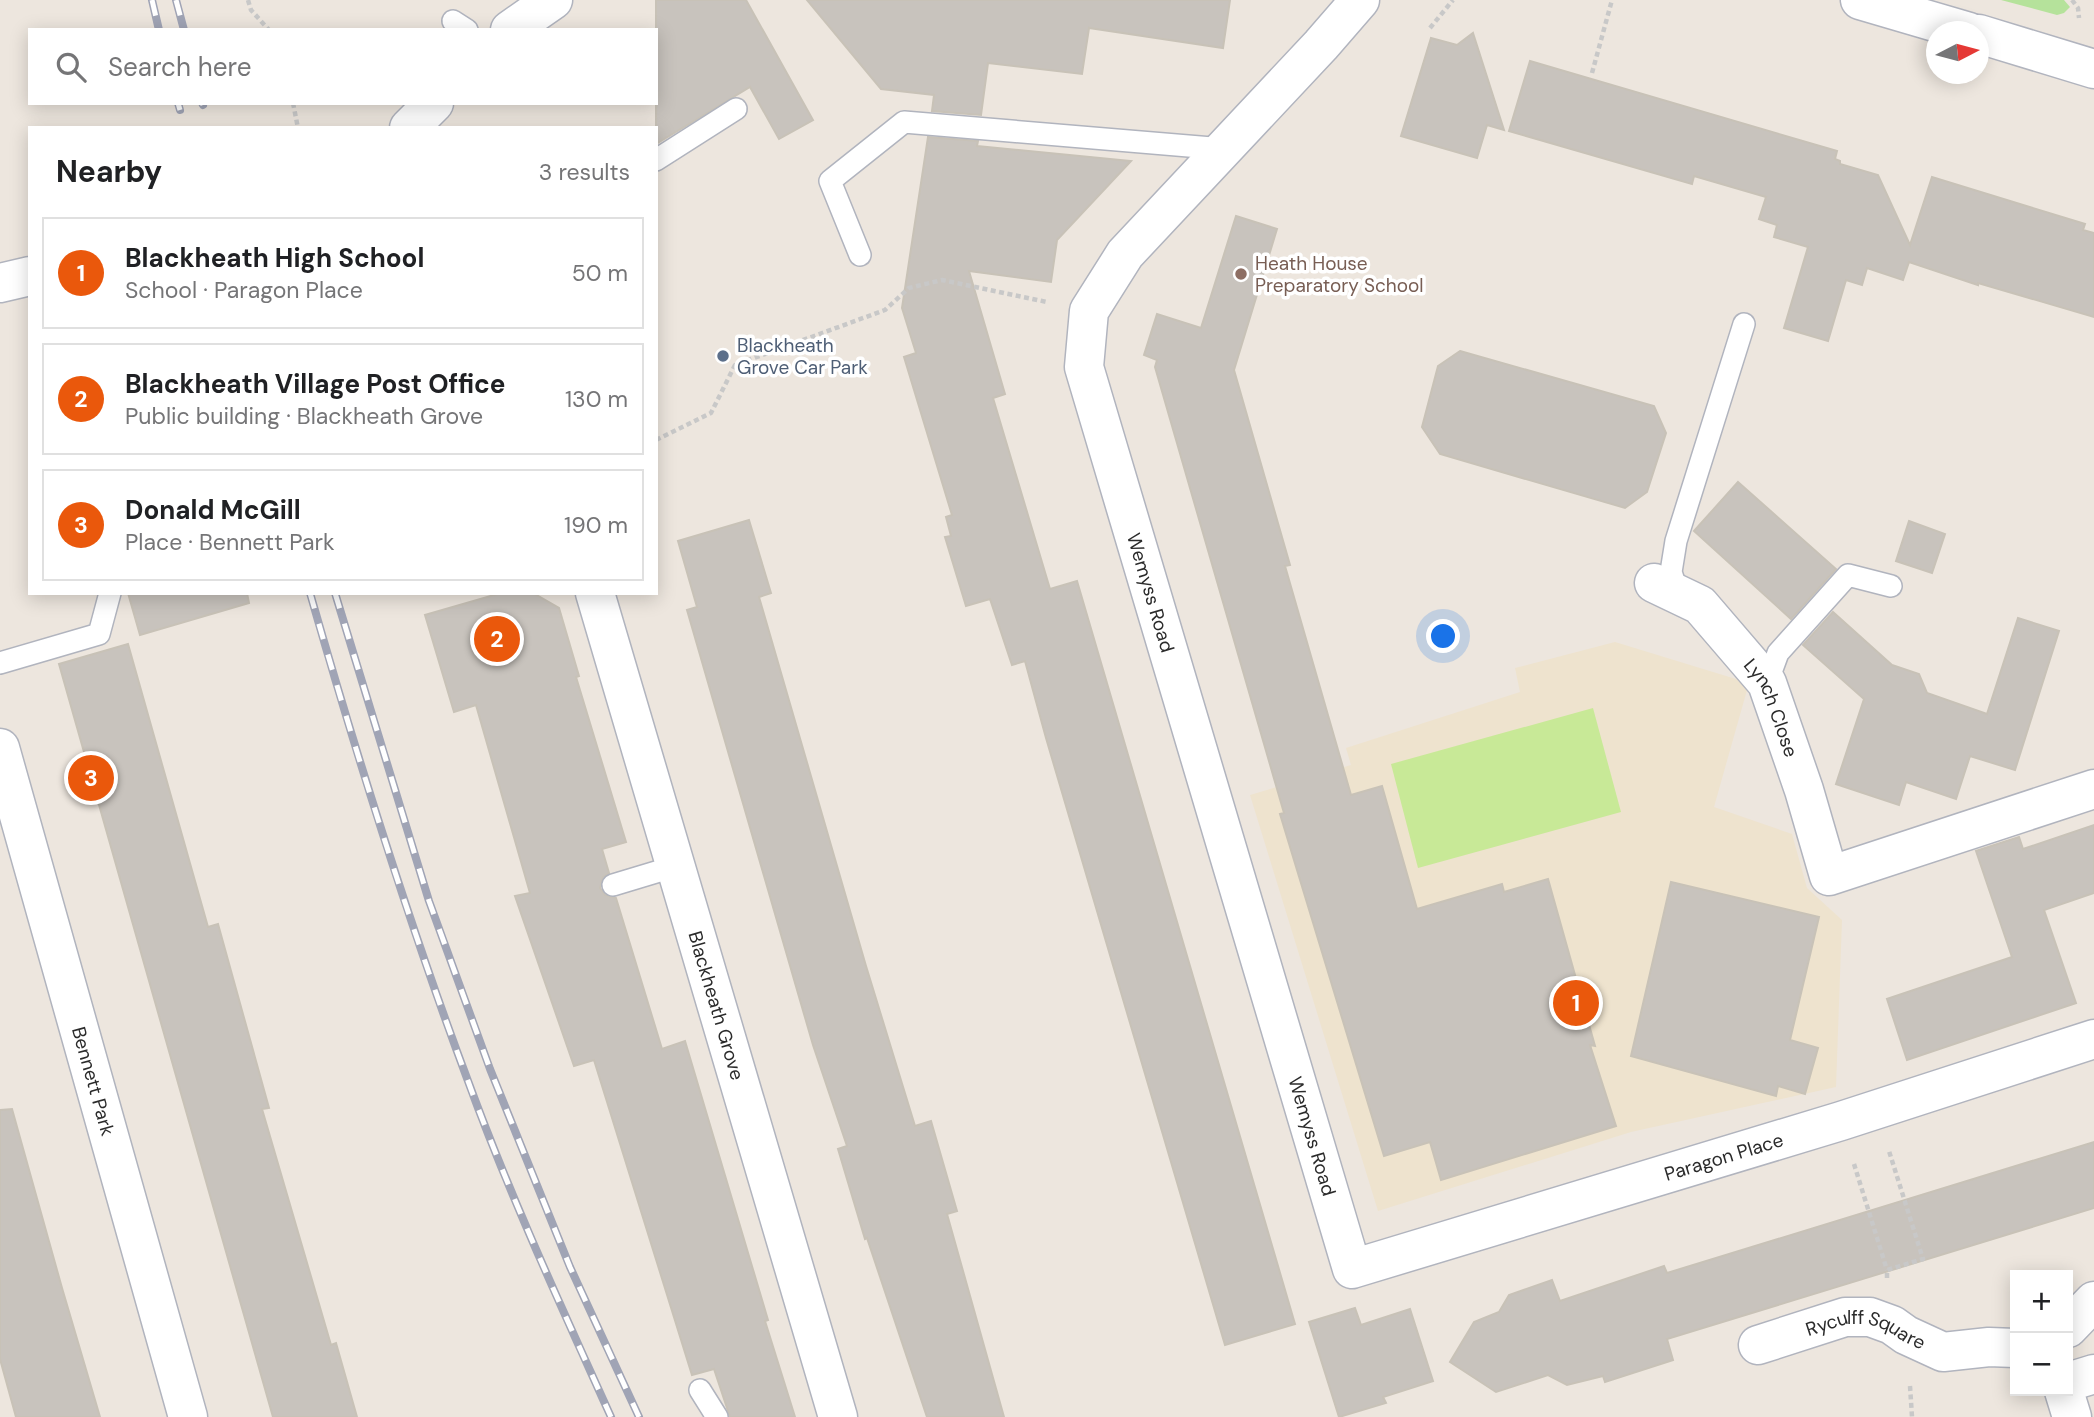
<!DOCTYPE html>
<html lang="en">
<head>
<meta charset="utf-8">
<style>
  body { margin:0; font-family:"DM Sans",sans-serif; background:#f2f2f2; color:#202124 }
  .controls { position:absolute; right:21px; bottom:21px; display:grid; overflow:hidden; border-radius:0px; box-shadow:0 4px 18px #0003 }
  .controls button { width:63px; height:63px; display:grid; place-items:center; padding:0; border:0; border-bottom:2px solid #e0e0e0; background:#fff; color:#202124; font:35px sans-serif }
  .compass { position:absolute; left:1926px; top:21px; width:63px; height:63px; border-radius:50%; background:#fff; box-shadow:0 4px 18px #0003; rotate:84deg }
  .you { position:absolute; left:1444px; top:637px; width:24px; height:24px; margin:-18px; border:5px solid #fff; border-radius:50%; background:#1a73e8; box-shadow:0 0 0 10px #1a73e833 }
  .badge { display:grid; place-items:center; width:46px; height:46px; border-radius:50%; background:#ea580c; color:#fff; font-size:23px; font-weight:700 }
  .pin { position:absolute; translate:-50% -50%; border:4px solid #fff; box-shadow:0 2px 7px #0006 }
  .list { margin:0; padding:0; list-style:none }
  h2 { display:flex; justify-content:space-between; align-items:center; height:91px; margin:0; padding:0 28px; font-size:30px }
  h2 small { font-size:23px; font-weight:400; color:#757577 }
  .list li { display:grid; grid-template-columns:46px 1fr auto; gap:21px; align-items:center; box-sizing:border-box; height:112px; margin:0 14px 14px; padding:0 14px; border:2px solid #e0e0e0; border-radius:0px }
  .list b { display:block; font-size:26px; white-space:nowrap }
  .list p { margin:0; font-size:23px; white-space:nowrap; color:#757577 }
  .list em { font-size:23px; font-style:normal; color:#757577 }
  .icon { flex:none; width:38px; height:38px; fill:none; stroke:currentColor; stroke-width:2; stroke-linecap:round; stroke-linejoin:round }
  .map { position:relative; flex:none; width:2094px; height:1417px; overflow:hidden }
  .search { position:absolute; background:#fff; box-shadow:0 4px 18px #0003; left:28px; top:28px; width:630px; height:77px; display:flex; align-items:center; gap:18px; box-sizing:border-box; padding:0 24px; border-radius:0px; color:#757577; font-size:26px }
  .panel { position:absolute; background:#fff; box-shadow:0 4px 18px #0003; left:28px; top:126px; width:630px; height:469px; border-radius:0px }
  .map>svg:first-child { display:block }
  .education { fill:#eee3ce }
  .green { fill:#b5e29b }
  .pitch { fill:#c8e997 }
  .building { fill:#c8c3bd; stroke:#c8c2b7; stroke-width:2 }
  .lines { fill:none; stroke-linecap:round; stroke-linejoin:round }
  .service-casing { stroke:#b1b4be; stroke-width:24 }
  .minor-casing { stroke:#b1b4be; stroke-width:41 }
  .secondary-casing { stroke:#b1b4be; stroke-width:41 }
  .path { stroke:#c8c8c8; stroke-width:4.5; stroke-dasharray:5 3.5; stroke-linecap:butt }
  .service { stroke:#fff; stroke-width:21 }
  .minor { stroke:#fff; stroke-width:38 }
  .secondary { stroke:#fff; stroke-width:38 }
  .rail-casing { stroke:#a0a4b5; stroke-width:8 }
  .rail { stroke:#fff; stroke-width:5; stroke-dasharray:16; stroke-linecap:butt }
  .education-dot { fill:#8d6e63; stroke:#fff; stroke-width:2.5 }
  .service-dot { fill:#5c6f8a; stroke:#fff; stroke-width:2.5 }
  .labels { text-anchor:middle; stroke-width:7; stroke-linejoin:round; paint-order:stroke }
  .education-label { font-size:19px; fill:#785e54; stroke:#fff; text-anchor:start }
  .service-label { font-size:19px; fill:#4e5e75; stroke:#fff; text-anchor:start }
  .street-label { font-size:19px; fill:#2b2b2b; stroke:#fff }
</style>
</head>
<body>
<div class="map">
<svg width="2094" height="1417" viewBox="0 0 2094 1417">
  <rect width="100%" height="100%" fill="#ede6de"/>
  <!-- education -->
  <polygon class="education" points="1615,642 1749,683 1714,807 1792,834 1807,888 1842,920 1836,1087 1631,1132 1378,1211 1250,795 1351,765 1346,748 1520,692 1515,668"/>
  <!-- green -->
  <polygon class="green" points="2001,0 2064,0 2070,7 2064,13 2057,15"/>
  <!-- pitch -->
  <polygon class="pitch" points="1593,708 1621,812 1418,868 1391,764"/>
  <!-- building -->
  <g class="building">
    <polygon points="656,0 746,0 813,120 779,139 750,87 656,144"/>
    <polygon points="807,0 1230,0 1223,48 1089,28 1082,74 988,63 981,115 932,111 934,95 881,89"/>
    <polygon points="1473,33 1504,130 1487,125 1477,158 1401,136 1431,38 1457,45"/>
    <polygon points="1530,61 1837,151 1835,159 1840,161 1840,164 1878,175 1910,245 1932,177 2085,224 2083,230 2094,233 2094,317 1978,283 1978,285 1909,262 1903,280 1867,268 1862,285 1846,280 1828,341 1784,328 1808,247 1774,237 1777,225 1759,219 1766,197 1694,176 1692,184 1509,131"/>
    <polygon points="928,137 978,141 977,146 1131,161 1057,240 1051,282 969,271 1005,394 993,398 1050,589 1077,581 1295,1324 1225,1345 1046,738 1025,661 1012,665 990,599 966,606 945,537 951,536 946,517 952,515 904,357 916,353 902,308"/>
    <polygon points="1236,216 1277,229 1234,370 1290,565 1285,566 1351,795 1382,786 1417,909 1502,884 1504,892 1548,879 1595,1046 1590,1045 1616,1126 1441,1180 1430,1142 1384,1156 1280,814 1284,813 1155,367 1157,360 1144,355 1157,314 1201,328"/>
    <polygon points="1460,351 1654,406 1666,433 1647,492 1625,508 1440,454 1422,427 1438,366"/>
    <polygon points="1738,482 1836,569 1791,619 1694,531"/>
    <polygon points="749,520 771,593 759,597 866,966 915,1126 931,1121 957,1211 947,1214 1004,1417 927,1417 867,1238 865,1239 838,1149 847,1146 813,1045 687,610 697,607 678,541"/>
    <polygon points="1909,521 1945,534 1932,573 1896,561"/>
    <polygon points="128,593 247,593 249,603 140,635"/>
    <polygon points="501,593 533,593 559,608 579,676 576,677 626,842 602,849 609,873 603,877 600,888 605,895 616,898 662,1049 685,1041 768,1320 765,1321 795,1417 730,1417 714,1369 692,1375 594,1060 574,1066 515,896 530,893 476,705 454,712 425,615"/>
    <polygon points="1833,612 1892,665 1919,674 1927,693 1987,714 2018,618 2059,631 2015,770 1970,756 1956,799 1906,782 1899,805 1836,784 1864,699 1803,645"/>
    <polygon points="128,644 208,927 218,924 269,1108 262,1109 331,1345 336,1343 357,1417 273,1417 59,664"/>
    <polygon points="2094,825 2094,893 2044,910 2076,1003 1907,1060 1887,999 2012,957 1976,851 2019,837 2023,849"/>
    <polygon points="1671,882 1819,917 1790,1040 1818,1048 1805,1094 1778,1086 1776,1096 1631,1056"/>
    <polygon points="12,1109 62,1288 100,1417 16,1417 0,1359 0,1110"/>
    <polygon points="2094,1142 2094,1208 1667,1339 1673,1360 1605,1382 1603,1376 1567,1385 1548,1375 1496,1392 1450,1362 1474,1322 1499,1312 1509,1295 1552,1280 1560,1301 1664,1266 1667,1273"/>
    <polygon points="1355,1308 1361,1325 1410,1309 1433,1381 1383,1397 1386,1403 1339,1417 1309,1322"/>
  </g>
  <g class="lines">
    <!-- service casing -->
    <g class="service-casing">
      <g id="service">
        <polyline points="453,21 467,30"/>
        <polyline points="656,160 736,109"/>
        <polyline points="860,255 830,181 904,122 1224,149"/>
        <polyline points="1678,594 1671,572 1676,541 1744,324"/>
        <polyline points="0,663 99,634 110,593"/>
        <polyline points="1767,683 1778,653 1848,575 1891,586"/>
        <polyline points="613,885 676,866"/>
        <polyline points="700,1390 717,1417"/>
      </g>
    </g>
    <!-- minor casing -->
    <g class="minor-casing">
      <g id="minor">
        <path id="s1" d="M 1360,0 L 1321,45 L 1125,254 L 1089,311 L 1084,367 L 1352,1269 L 1841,1121 L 2094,1039"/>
        <path id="s2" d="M 1654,583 L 1700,605 L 1767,683 L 1804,790 L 1829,876 L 2094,789"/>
        <path id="s3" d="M 595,593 L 838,1417"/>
        <path id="s4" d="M 0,748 L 188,1417"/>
        <polyline points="2068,1328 2094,1301"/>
        <path id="s5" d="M 1758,1345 L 1845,1317 L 1870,1317 L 1892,1325 L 1906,1335 L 1943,1352 L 1989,1347 L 2015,1348"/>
        <polyline points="2068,1382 2094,1374"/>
        <polyline points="2064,1391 2072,1417"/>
      </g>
    </g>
    <!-- secondary casing -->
    <g class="secondary-casing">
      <g id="secondary">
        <polyline points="1860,0 1969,32"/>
        <polyline points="510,30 553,0"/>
        <polyline points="1979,34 2094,69"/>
        <polyline points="409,128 434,103"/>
        <polyline points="0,283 30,276"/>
      </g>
    </g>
    <!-- path -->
    <g class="path">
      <polyline points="248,0 251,10 269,30"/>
      <polyline points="2072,0 2078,8 2079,18"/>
      <polyline points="1430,28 1453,0"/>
      <polyline points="1592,73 1612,0"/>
      <polyline points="293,103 298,128"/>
      <polyline points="656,440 711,413 735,365 885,310 909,288 942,280 1047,302"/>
      <polyline points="1854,1164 1887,1270"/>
      <polyline points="1887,1278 1887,1270 1923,1259 1889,1151"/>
      <polyline points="1910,1386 1912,1417"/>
    </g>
    <!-- service -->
    <use href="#service" class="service"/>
    <!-- minor -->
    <use href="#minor" class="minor"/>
    <!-- secondary -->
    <use href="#secondary" class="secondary"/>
    <!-- rail casing -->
    <g class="rail-casing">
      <g id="rail">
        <polyline points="152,0 159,30"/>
        <polyline points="176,0 184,30"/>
        <polyline points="178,103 180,110"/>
        <polyline points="202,103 203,105"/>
        <path d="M 310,593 C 357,757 408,921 468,1081 C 510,1196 561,1306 611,1417"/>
        <polyline points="335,593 429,901 490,1069 570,1267 639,1417"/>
      </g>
    </g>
    <!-- rail -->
    <use href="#rail" class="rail"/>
  </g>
  <!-- markers -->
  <circle class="education-dot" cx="1241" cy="274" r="7"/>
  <circle class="service-dot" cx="723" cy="356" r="7"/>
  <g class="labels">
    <!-- education labels -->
    <g class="education-label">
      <text x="1255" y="270">Heath House<tspan x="1255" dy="22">Preparatory School</tspan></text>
    </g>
    <!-- service labels -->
    <g class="service-label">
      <text x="737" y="352">Blackheath<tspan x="737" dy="22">Grove Car Park</tspan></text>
    </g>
    <!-- street labels -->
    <g class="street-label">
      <text dy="7" stroke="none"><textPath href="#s1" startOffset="705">Wemyss Road</textPath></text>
      <text dy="7" stroke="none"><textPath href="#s2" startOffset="178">Lynch Close</textPath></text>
      <text dy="7" stroke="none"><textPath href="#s3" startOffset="430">Blackheath Grove</textPath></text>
      <text dy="7" stroke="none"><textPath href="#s4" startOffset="346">Bennett Park</textPath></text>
      <text dy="7" stroke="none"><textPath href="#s1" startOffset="1272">Wemyss Road</textPath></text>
      <text dy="7" stroke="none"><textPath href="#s1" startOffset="1799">Paragon Place</textPath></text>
      <text dy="7" stroke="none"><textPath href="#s5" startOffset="114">Ryculff Square</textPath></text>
    </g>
  </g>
</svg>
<div class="controls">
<button>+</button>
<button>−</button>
</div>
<svg class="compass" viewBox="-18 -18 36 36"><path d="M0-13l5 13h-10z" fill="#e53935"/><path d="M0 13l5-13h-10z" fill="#757577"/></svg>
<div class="you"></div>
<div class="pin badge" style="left:1576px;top:1003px">1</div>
<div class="pin badge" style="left:497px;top:639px">2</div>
<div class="pin badge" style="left:91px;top:778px">3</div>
<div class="search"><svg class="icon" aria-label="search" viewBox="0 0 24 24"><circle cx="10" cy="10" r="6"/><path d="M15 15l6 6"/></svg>Search here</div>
<section class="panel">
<h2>Nearby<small>3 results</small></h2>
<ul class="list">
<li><span class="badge">1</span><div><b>Blackheath High School</b><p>School · Paragon Place</p></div><em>50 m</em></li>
<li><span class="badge">2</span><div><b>Blackheath Village Post Office</b><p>Public building · Blackheath Grove</p></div><em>130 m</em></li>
<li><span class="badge">3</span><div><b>Donald McGill</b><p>Place · Bennett Park</p></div><em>190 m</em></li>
</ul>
</section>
</div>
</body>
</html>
